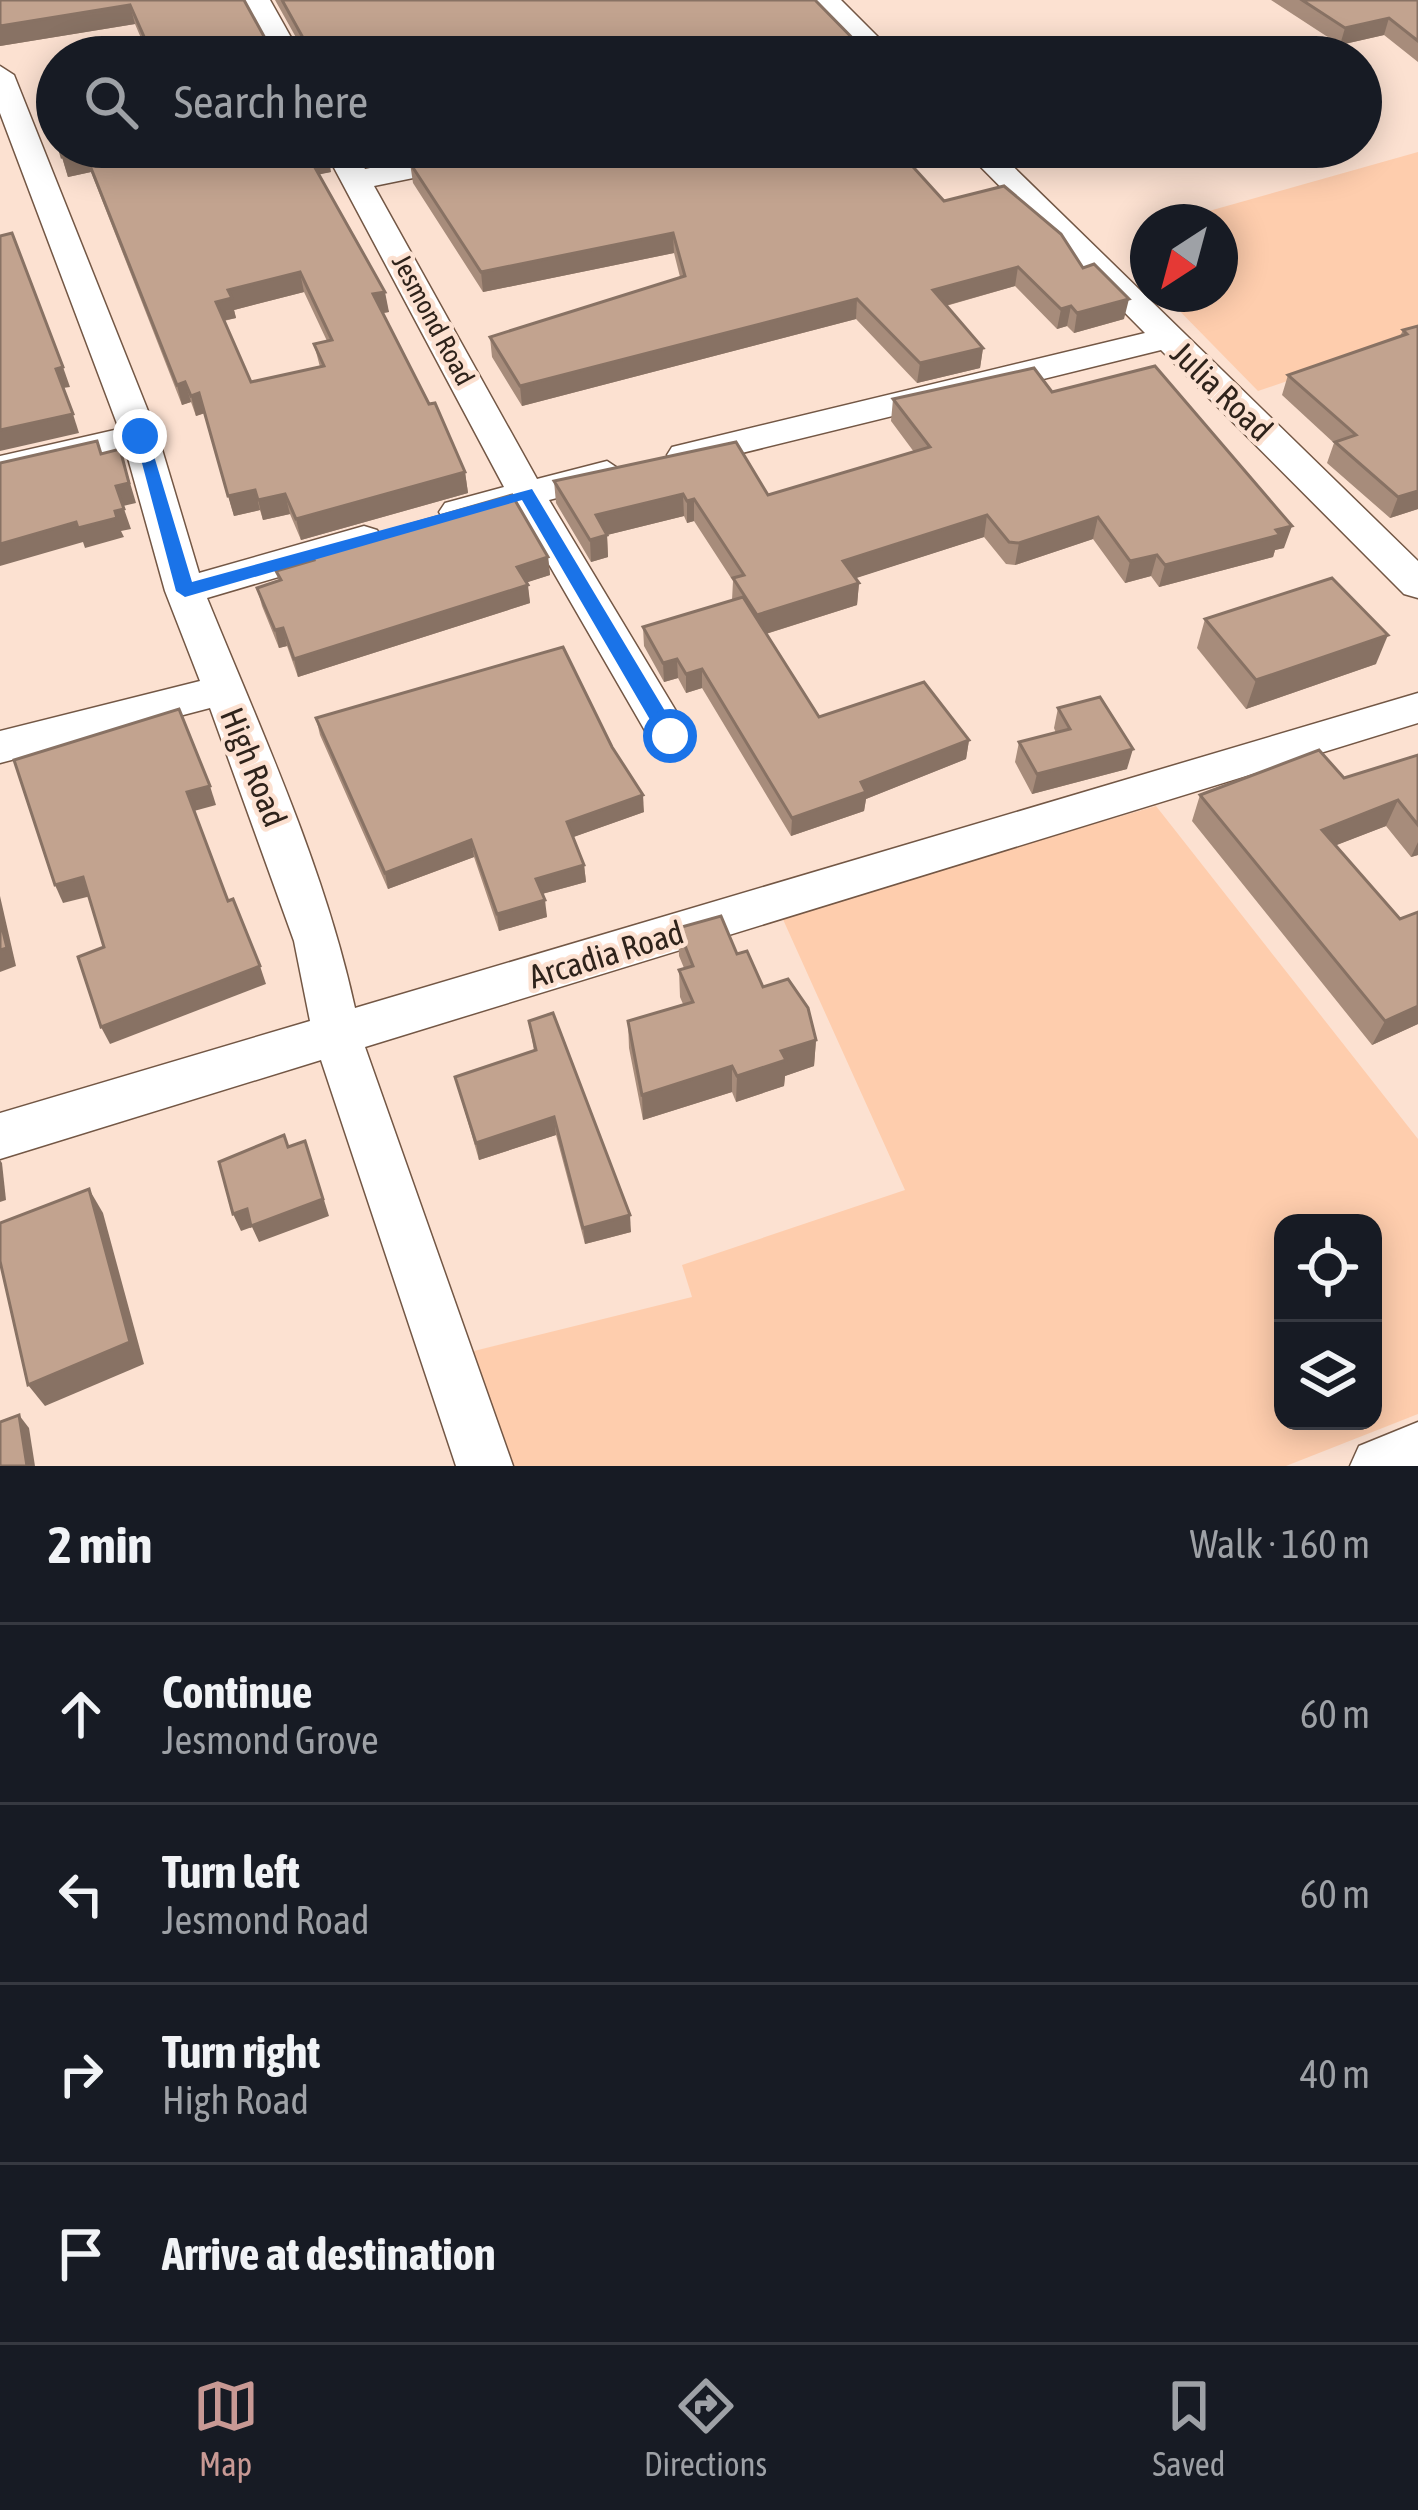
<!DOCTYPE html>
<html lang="en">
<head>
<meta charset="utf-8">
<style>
  body { margin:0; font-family:"Asap Condensed",sans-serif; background:#242831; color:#f1f3f6 }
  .controls { position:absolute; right:36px; bottom:36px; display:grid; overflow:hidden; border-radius:24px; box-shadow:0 6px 30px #0003 }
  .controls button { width:108px; height:108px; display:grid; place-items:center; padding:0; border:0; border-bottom:3px solid #363941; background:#171b24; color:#f1f3f6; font:60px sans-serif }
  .compass { position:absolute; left:1130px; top:204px; width:108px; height:108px; border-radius:50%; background:#171b24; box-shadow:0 6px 30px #0003; rotate:216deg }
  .stop { position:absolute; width:36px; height:36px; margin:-27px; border:9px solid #1a73e8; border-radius:50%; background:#fff }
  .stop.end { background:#1a73e8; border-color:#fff; box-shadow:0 3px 12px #0008 }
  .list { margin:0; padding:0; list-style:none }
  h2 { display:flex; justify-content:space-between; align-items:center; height:156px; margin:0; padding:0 48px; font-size:51px }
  h2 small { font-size:39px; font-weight:400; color:#9ea1a6 }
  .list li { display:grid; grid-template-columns:78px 1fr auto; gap:36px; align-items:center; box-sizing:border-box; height:180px; padding:0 48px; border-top:3px solid #363941 }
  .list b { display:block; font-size:45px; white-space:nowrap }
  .list p { margin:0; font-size:39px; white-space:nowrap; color:#9ea1a6 }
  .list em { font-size:39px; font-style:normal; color:#9ea1a6 }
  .icon { flex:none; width:66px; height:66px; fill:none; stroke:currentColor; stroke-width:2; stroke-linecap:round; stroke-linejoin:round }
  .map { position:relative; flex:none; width:1418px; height:1466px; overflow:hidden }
  .search { position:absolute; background:#171b24; box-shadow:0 6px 30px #0003; left:36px; right:36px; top:36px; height:132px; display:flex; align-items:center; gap:30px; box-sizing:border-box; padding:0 42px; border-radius:66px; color:#9ea1a6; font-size:45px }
  .sheet { height:876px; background:#171b24 }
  nav { display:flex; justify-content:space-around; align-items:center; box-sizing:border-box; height:168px; border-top:3px solid #363941; background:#171b24; font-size:33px; color:#9ea1a6 }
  nav a { display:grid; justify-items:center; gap:6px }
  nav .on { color:#c89994 }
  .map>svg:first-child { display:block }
  .green { fill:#fecdad; fill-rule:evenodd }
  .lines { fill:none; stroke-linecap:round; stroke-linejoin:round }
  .street-casing { stroke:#735745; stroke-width:3 }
  .street { fill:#fff; fill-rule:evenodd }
  .wall { fill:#a78c7b; fill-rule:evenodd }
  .shaded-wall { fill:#887264 }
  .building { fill:#c2a38f; stroke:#887264; stroke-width:3; fill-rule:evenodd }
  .route { fill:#1a73e8 }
  .labels { text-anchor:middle; stroke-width:9; stroke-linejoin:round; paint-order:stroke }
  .far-street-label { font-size:27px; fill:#2f231b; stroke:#fce1d1 }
  .street-label { font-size:33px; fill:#2f231b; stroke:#fce1d1 }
</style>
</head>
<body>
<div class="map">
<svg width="1418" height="1466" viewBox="0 0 1418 1466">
  <rect width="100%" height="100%" fill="#fce1d1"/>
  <!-- green -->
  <g class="green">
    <polygon points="1418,152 1418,336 1258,391 1163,294 1220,294 1220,222 1170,222"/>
    <path d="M 1156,806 L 1418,1139 L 1418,1414 L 1286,1466 L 496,1466 L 458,1355 L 692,1297 L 682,1265 L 905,1190 L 781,915 ZM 1283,1223 L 1373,1223 L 1373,1421 L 1283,1421 Z"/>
  </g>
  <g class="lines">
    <!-- street casing -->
    <g class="street-casing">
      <g id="street">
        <polygon points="242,0 270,0 302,57 274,57"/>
        <polygon points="812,0 841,0 898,57 868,57"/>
        <path d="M 0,66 L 14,75 L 158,436 L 199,573 L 364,526 L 377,530 L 383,539 L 377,548 L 207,598 C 262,733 324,866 355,1008 L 1418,693 L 1418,723 L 365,1047 L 513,1466 L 456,1466 L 321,1060 L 0,1159 L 0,1113 L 310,1021 L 294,941 L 210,708 L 0,763 L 0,731 L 200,681 L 165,591 L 126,451 L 0,480 L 0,456 L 119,429 L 0,113 Z"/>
        <polygon points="323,147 353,147 365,169 476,147 536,147 521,156 374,186 537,479 607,461 625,473 620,482 549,500 685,726 691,737 685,748 670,753 655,748 517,509 458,525 445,521 439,512 445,503 504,487"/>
        <polygon points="961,147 993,147 1418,561 1418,598 1404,594 1161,350 685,467 672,463 667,455 672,447 1145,333"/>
        <polygon points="1418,1422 1418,1466 1350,1466 1359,1446"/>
      </g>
    </g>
    <!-- street -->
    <use href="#street" class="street"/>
  </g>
  <!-- wall -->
  <g class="wall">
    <polygon points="0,0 244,0 266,40 298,41 275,0 815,0 871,57 149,57 135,24 0,46"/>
    <polygon points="1271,0 1418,0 1418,62 1384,35 1340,45"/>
    <path d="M 59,147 L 331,172 L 319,174 L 389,312 L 383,313 L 465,472 L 468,493 L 301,540 L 290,514 L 263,520 L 260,510 L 234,516 L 205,413 L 196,416 L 191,402 L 182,405 L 91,172 L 68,177 ZM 304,292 L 327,341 L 314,344 L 320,367 L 251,382 L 224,321 L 236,318 L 234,310 Z"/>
    <polygon points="356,147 452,147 367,163"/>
    <polygon points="916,147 898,150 944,201 1083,268 1124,319 1074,333 1067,326 1057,329 1015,286 946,306 983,348 980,368 917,383 856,319 522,406 492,357 490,337 680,277 674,253 483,292 413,183 410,163"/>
    <polygon points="1418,326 1418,509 1390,518 1327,463 1334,443 1282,395 1288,375 1400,336 1403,330"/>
    <polygon points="1052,392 1284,548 1275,550 1273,557 1159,587 1151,576 1125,583 1093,539 1015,565 1006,564 984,537 855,578 859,583 857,605 766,634 819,717 969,740 966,759 866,799 864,811 791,836 702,688 686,693 678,678 664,682 644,646 643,627 732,600 733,581 694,521 687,523 684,516 607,535 608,557 591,562 556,503 554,481 768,495 914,452 891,421 893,399"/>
    <polygon points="311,553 548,557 550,575 527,582 530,603 298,677 287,646 279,648 262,606 257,588 279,581 276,571 312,560"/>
    <polygon points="1205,619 1376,664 1246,709 1197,648"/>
    <polygon points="1058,708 1127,769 1032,794 1015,762 1019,742 1056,733 1054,728"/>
    <polygon points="316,718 644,812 573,837 584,865 586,882 542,894 547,917 499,931 474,857 388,889 320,735"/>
    <polygon points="1418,755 1418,855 1411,857 1386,826 1336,845 1400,919 1418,1024 1372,1045 1192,821 1200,795 1344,778"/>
    <polygon points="678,928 737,954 763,987 816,1040 814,1066 785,1076 784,1086 736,1102 732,1092 643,1120 629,1048 628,1021 683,1004 680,997 679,970 684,968 679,956"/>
    <polygon points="529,1021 631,1232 585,1244 556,1135 479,1160 455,1077 534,1051"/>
  </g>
  <!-- shaded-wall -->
  <g class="shaded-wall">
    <polygon points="130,5 135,24 0,46 0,26"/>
    <polygon points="1389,18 1384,35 1340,45 1345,28"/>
    <polygon points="364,147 452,147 367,163"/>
    <polygon points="328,152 331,172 312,176 309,157"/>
    <polygon points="85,153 91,172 68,177 62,157"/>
    <polygon points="673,233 674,253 483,292 481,272"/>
    <polygon points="1018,267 1015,286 930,310 933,290"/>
    <polygon points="300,272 304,292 234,310 236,318 221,321 216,302 228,290"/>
    <polygon points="385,292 389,312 376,314 373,294"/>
    <polygon points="857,299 856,319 522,406 520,386"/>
    <polygon points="1129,299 1124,319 1074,333 1077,313"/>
    <polygon points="1071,306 1067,326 1057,329 1061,309"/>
    <polygon points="983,348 980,368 917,383 920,363"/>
    <polygon points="63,367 70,387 63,388 56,369"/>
    <polygon points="185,382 191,402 182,405 177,385"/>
    <polygon points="199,393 205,413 196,416 191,396"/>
    <polygon points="73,414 79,433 0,451 0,430"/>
    <polygon points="120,449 136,503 123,506 116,486"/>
    <polygon points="465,472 468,493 301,540 296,519"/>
    <polygon points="255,490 260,510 234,516 228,496"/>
    <polygon points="1418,491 1418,509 1390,518 1398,497"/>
    <polygon points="285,494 290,514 263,520 258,500"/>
    <polygon points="683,494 684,516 607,535 608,557 591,562 590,540 596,515"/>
    <polygon points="694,499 694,521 687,523 687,501"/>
    <polygon points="124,509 131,529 121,531 124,537 85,548 83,542 0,566 0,544"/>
    <polygon points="987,515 984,537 841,583 843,561"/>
    <polygon points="1098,517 1093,539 1015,565 1019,543"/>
    <polygon points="1292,526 1284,548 1275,550 1273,557 1159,587 1165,565"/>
    <polygon points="1157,555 1151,576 1125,583 1130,561"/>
    <polygon points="548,557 550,575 519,585 517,567"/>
    <polygon points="859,583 857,605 756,637 757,615"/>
    <polygon points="528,585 530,603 298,677 294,659"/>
    <polygon points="283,628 287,646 279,648 275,630"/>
    <polygon points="1388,635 1376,664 1246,709 1256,680"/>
    <polygon points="677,659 678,678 664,682 663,663"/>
    <polygon points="702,669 702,688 686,693 686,674"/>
    <polygon points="969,740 966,759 866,799 864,811 791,836 792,818 861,782"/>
    <polygon points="1133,749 1127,769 1032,794 1037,774"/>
    <polygon points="210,786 216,805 194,811 187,792"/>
    <polygon points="643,795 644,812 568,839 567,822"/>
    <polygon points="1398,800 1386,826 1311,855 1322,830"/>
    <polygon points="471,840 474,857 388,889 385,873"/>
    <polygon points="1418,842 1418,855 1411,857"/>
    <polygon points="584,865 586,882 538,895 536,879"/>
    <polygon points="83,877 91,896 63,903 55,885"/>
    <polygon points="0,896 16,966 0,972"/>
    <polygon points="545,900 547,917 499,931 497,914"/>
    <polygon points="260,966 266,984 110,1044 101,1027"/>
    <polygon points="1418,1006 1418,1024 1372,1045 1385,1021"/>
    <polygon points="816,1040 814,1066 785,1076 784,1086 736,1102 737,1076 781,1051"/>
    <polygon points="732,1066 732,1092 643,1120 642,1095"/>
    <polygon points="554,1117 556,1135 479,1160 476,1143"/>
    <polygon points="311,1158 329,1216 259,1242 252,1227 241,1231 233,1214"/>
    <polygon points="0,1160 2,1163 6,1200 0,1202"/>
    <polygon points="89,1189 103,1213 144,1364 45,1406 28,1385"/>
    <polygon points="630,1215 631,1232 585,1244 583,1228"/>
    <polygon points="19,1415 29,1428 35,1466 27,1466"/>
  </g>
  <!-- building -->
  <g class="building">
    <polygon points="0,0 244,0 266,40 301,42 302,36 282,0 815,0 871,57 153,57 130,5 0,26"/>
    <polygon points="1302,0 1418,0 1418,41 1389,18 1345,28"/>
    <polygon points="57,118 57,138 52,119"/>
    <path d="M 59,147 L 325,147 L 328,152 L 309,157 L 385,292 L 373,294 L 429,404 L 435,403 L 465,472 L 296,519 L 285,494 L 258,500 L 255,490 L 228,496 L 199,393 L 191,396 L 185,382 L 177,385 L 85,153 L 62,157 ZM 300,272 L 332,340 L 314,344 L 324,366 L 251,382 L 216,302 L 232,298 L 228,290 Z"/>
    <polygon points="490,147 895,147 944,201 1004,186 1061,234 1083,268 1094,264 1129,299 1077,313 1071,306 1061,309 1018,267 933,290 983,348 920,363 857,299 520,386 490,337 685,276 673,233 481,272 410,163"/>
    <polygon points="12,233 63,367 56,369 73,414 0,430 0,236"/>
    <polygon points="1418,326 1418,491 1398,497 1335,442 1356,435 1288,375 1407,334 1403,330"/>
    <polygon points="1155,366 1292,526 1276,530 1280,535 1165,565 1157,555 1130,561 1098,517 1019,543 1009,542 987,515 843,561 859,583 757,615 733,578 744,575 694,499 687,501 683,494 596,515 607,535 590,540 554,481 736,442 768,495 930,447 893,399 1034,368 1052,392"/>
    <polygon points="97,441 101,454 120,449 129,483 116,486 124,509 115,511 117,518 78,528 76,522 0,544 0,463"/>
    <polygon points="512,495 548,557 517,567 528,585 294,659 283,628 275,630 257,588 281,580 276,571 314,560 311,553"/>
    <polygon points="1332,578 1388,635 1256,680 1205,619"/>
    <polygon points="743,597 819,717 924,682 969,740 861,782 866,792 792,818 702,669 686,674 677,659 663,663 643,627"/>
    <polygon points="563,647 612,747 643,795 567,822 584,865 536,879 545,900 497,914 471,840 385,873 316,718"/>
    <polygon points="1100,697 1133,749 1037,774 1019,742 1070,729 1058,708"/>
    <polygon points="179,709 210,786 187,792 228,901 233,899 260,966 101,1027 78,957 104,947 83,877 55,885 14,760"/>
    <polygon points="1319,750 1344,778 1418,755 1418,825 1398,800 1322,830 1400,919 1418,912 1418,1006 1385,1021 1200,795"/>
    <polygon points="721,916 737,954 747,951 763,987 788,979 808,1008 816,1040 781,1051 786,1060 737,1076 732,1066 642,1095 628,1021 693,1002 679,970 693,966 678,928"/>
    <polygon points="0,919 7,948 0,950"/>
    <polygon points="553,1013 630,1215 583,1228 554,1117 476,1143 455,1077 536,1050 529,1021"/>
    <polygon points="284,1135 288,1147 305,1141 323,1199 251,1226 247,1209 233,1214 219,1162"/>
    <polygon points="89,1189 130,1342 28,1385 0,1261 0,1223"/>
    <polygon points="19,1415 27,1466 0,1466 0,1422"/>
  </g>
  <!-- route -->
  <polygon class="route" points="134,433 148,436 192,582 532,489 677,731 677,742 663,742 522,500 185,597 176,591"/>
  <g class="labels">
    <!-- far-street labels -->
    <g class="far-street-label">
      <text transform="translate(433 320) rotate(62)" y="9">Jesmond Road</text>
    </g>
    <!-- street labels -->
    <g class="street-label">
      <text transform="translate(1222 391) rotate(44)" y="12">Julia Road</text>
      <text transform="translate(254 767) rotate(68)" y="12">High Road</text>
      <text transform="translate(606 954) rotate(-17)" y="12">Arcadia Road</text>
    </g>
  </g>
</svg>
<div class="controls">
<button><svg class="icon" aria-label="locate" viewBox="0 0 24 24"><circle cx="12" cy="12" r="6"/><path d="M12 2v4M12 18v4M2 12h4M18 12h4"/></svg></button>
<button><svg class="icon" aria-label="layers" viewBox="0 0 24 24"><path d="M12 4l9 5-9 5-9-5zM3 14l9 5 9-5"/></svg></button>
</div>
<svg class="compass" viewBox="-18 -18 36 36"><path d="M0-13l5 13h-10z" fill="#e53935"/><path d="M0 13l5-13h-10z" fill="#9ea1a6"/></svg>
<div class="stop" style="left:670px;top:736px"></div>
<div class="stop end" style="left:140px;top:436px"></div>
<div class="search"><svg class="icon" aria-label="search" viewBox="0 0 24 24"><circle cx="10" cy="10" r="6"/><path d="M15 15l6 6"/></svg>Search here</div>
</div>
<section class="sheet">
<h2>2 min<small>Walk · 160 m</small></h2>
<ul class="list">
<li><svg class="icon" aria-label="ahead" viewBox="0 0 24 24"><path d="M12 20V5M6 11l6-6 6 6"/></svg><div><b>Continue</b><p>Jesmond Grove</p></div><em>60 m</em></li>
<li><svg class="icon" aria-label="left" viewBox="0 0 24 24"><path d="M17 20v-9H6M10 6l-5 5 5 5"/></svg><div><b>Turn left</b><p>Jesmond Road</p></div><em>60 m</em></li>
<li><svg class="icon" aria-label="right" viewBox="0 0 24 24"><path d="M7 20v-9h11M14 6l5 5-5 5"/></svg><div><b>Turn right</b><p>High Road</p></div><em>40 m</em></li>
<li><svg class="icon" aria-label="arrive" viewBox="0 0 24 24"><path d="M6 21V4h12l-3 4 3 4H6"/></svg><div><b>Arrive at destination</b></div></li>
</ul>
</section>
<nav>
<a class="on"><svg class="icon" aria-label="map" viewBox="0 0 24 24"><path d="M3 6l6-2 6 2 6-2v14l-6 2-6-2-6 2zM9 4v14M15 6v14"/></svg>Map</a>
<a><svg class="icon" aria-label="directions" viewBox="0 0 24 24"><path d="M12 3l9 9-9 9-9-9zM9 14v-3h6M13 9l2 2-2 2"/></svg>Directions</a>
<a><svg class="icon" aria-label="saved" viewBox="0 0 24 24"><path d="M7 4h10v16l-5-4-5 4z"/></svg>Saved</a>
</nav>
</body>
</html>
